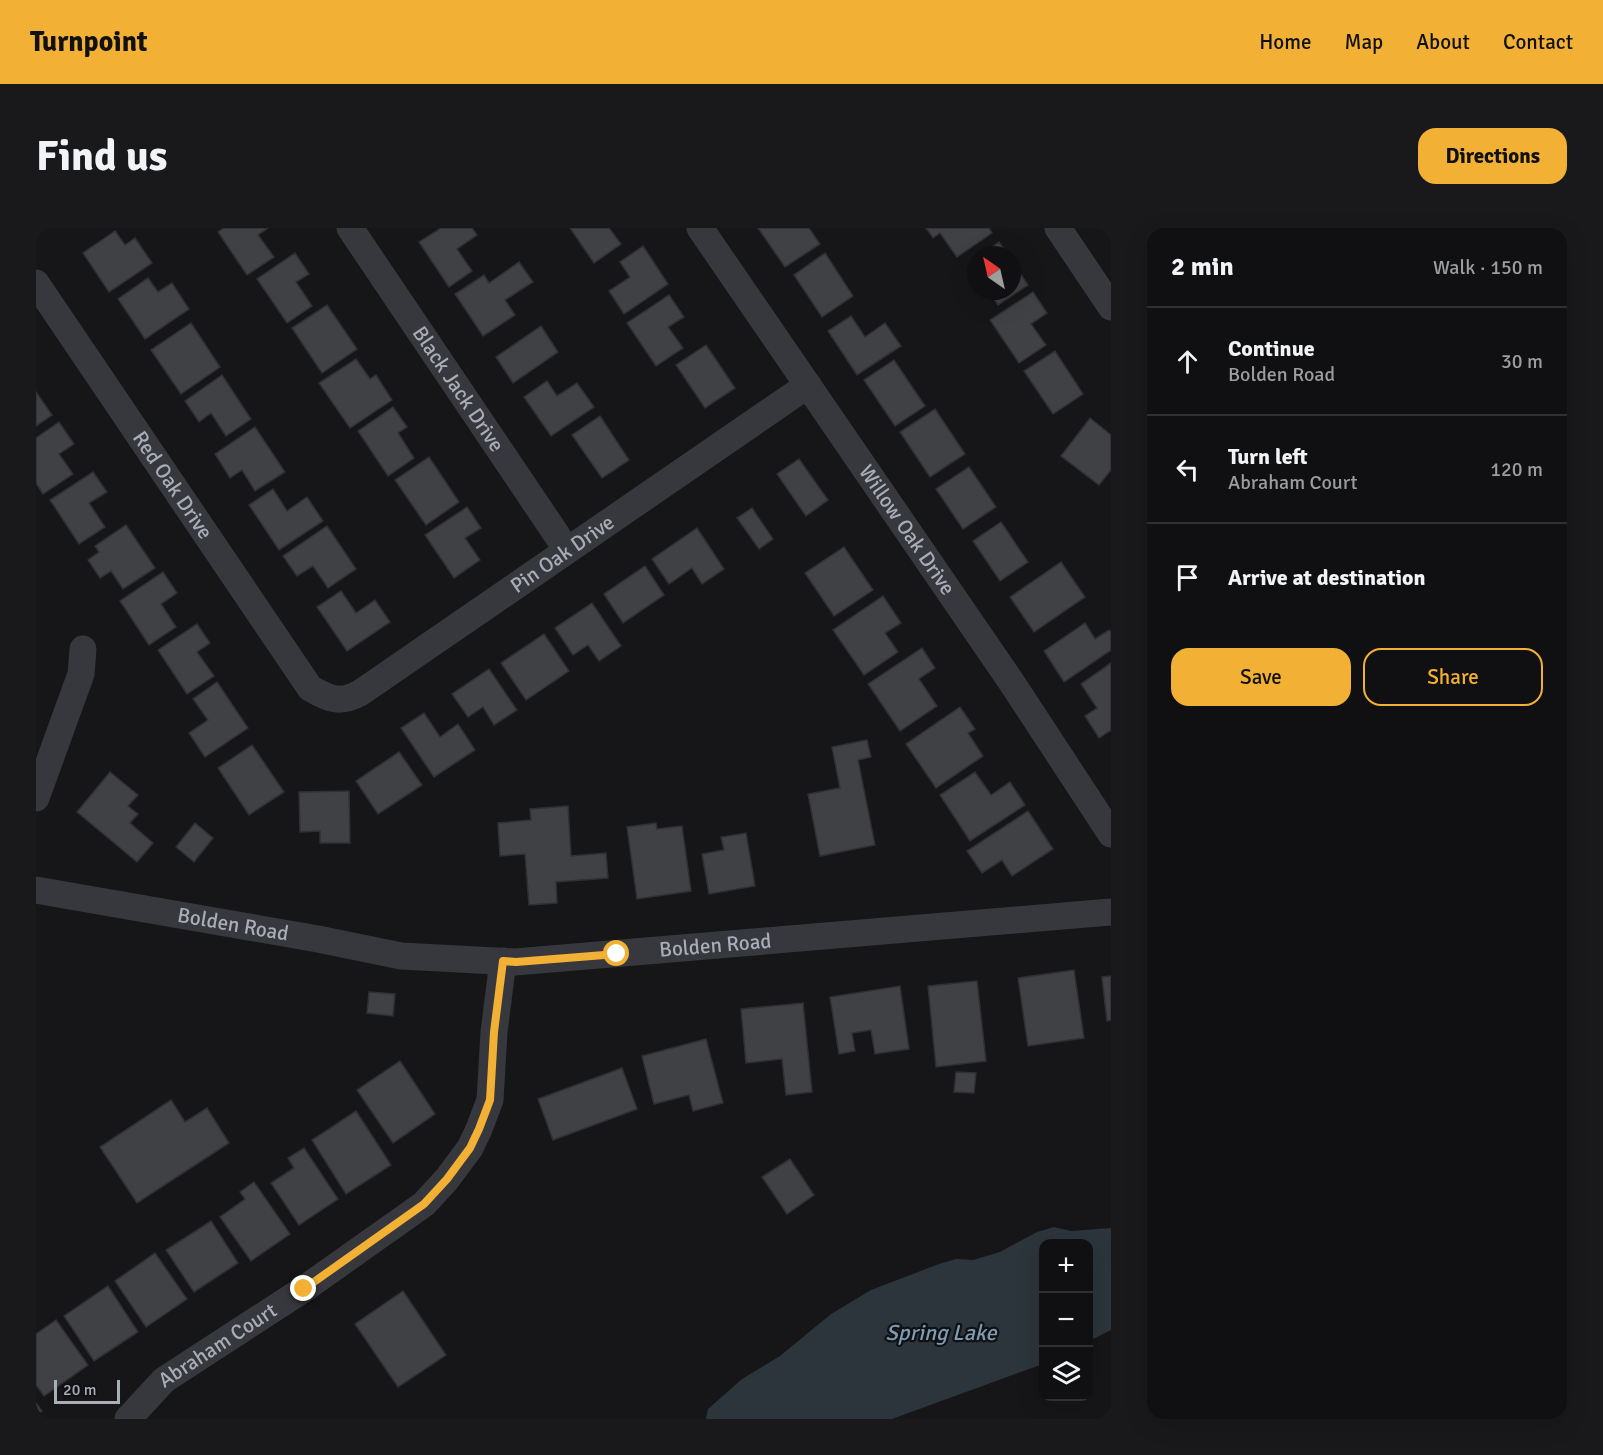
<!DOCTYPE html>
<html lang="en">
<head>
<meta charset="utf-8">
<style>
  body { margin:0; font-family:Signika,sans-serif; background:#19191b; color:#f1f3f6 }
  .controls { position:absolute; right:18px; bottom:18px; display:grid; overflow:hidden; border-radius:12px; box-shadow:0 6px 24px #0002 }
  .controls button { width:54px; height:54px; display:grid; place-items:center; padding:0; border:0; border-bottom:2px solid #303032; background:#101012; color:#f1f3f6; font:30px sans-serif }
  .compass { position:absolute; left:931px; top:18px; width:54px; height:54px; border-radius:50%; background:#101012; box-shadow:0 6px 24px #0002; rotate:326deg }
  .scale { position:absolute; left:18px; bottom:15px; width:66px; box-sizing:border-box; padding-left:6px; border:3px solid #a8adb8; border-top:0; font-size:16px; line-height:21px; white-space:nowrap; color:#a8adb8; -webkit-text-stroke:4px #111113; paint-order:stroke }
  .stop { position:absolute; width:18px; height:18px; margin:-14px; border:4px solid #f2b134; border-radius:50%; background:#fff }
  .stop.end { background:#f2b134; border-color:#fff; box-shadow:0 2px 6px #0008 }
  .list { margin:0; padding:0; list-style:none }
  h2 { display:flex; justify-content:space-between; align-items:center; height:78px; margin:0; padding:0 24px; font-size:26px }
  h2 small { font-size:20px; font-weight:400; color:#9c9d9f }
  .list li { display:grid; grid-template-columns:39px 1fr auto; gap:18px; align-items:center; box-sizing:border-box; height:108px; padding:0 24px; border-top:2px solid #303032 }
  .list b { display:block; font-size:22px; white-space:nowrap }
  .list p { margin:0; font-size:20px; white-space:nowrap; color:#9c9d9f }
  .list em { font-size:20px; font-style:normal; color:#9c9d9f }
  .actions { display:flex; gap:12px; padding:18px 24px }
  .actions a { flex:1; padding:14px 0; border:2px solid #f2b134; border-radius:18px; text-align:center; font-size:21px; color:#f2b134 }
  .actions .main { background:#f2b134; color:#111 }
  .icon { flex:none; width:33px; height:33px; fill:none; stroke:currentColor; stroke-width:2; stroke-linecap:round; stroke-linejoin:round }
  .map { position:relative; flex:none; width:1075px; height:1191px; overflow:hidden; border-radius:18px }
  header { display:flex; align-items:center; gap:36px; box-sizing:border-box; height:84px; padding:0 30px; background:#f2b134; color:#111 }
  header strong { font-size:28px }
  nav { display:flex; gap:33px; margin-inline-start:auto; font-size:21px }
  .intro { display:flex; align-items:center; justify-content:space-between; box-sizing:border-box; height:144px; padding:0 36px }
  h1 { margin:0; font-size:42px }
  .button { padding:15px 27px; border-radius:18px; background:#f2b134; color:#111; font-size:21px; font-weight:700 }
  main { display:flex; gap:36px; padding:0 36px }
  aside { flex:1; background:#101012; border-radius:18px; box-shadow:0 6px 24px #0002 }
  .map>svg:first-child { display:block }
  .water { fill:#2c353c }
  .building { fill:#404145; stroke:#303034; stroke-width:1.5 }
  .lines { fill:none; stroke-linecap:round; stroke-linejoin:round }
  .minor { stroke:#37383d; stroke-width:27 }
  .route { stroke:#f2b134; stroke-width:8 }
  .labels { text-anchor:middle; stroke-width:4.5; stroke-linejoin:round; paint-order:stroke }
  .street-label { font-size:21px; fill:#a8adb8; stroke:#111113 }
  .water-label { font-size:22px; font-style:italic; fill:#7f9bb3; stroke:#111113 }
</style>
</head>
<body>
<header>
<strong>Turnpoint</strong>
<nav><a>Home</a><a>Map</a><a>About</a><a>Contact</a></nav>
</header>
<div class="intro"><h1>Find us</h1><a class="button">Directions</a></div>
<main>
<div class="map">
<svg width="1075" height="1191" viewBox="0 0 1075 1191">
  <rect width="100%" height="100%" fill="#161618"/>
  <!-- water -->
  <polygon class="water" points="1018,999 1035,1003 1075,1000 1075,1102 1053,1113 1052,1016 1008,1016 1007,1136 856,1191 670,1191 672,1181 706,1151 744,1128 795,1086 835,1062 903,1036 920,1031 937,1032 964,1024 1001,1004"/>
  <!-- building -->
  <g class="building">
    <polygon points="188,0 232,0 222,7 238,29 211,47 182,4"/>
    <polygon points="405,0 436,0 441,7 421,21 436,43 413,59 383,14"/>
    <polygon points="534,0 573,0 585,16 558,35"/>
    <polygon points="722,0 773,0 784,16 749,39"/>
    <polygon points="890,0 953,0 956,5 921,29 904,5 897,10"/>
    <polygon points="79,3 89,17 99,10 116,35 73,64 47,25"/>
    <polygon points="963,14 972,27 945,27"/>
    <polygon points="607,18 632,56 588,86 573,63 594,49 584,34"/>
    <polygon points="259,25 273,46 260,54 276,78 251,95 221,51"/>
    <polygon points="789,25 817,68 786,89 758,47"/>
    <polygon points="940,30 940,44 934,34"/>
    <polygon points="976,33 992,57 962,77 953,63 976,63"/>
    <polygon points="483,34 497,54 469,72 479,87 447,108 419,66 448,47 453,55"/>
    <polygon points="112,50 122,64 136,55 153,81 109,111 82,71"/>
    <polygon points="997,64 1011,85 995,96 1010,117 983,135 954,92"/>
    <polygon points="633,67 648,89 632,99 647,120 620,138 591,95"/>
    <polygon points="291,77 321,121 286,145 256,100"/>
    <polygon points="815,88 829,109 849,95 865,118 821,147 792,103"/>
    <polygon points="155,95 184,139 145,166 115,122"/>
    <polygon points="505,98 522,124 477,155 460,129"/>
    <polygon points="670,117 699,160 669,180 640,137"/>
    <polygon points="1019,123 1047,166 1017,186 988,143"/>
    <polygon points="320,131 334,151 340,147 356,172 314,200 283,155"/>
    <polygon points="858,132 889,178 859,198 828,152"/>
    <polygon points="186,147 215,191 190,208 175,185 163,194 149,173"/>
    <polygon points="511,153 521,168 541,155 558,179 515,208 488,169"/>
    <polygon points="0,164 16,187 0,198"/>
    <polygon points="357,179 371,199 362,205 378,230 352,248 322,203"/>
    <polygon points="899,181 929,226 894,249 864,204"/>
    <polygon points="564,188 593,232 566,250 536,207"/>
    <polygon points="1054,190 1075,207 1075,242 1063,257 1025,228"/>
    <polygon points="23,194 38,216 23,226 37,246 7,266 0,255 0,210"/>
    <polygon points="219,199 249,244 219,263 206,242 194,250 179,226"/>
    <polygon points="393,229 423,274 390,297 359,252"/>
    <polygon points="763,231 792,272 770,288 741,246"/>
    <polygon points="933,239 960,279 927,301 900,261"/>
    <polygon points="57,244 71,264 53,275 69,299 43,316 14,272"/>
    <polygon points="237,261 251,283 271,269 287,293 243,322 213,277"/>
    <polygon points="431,279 445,300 429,310 444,332 418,350 389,307"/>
    <polygon points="716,280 737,311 723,321 701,290"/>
    <polygon points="965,294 992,334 964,353 937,313"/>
    <polygon points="90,297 119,340 87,361 75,343 64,350 52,332 63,324 59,318"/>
    <polygon points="291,298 320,341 292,360 277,338 261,348 247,328"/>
    <polygon points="661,300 688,341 666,356 656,340 633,356 616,331"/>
    <polygon points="808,319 837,362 798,388 769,345"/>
    <polygon points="1025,334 1049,369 998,404 974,369"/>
    <polygon points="609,338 628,367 587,395 568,366"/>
    <polygon points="127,344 141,365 125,376 140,399 113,417 84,373"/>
    <polygon points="305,363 320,385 339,372 354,394 311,423 281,379"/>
    <polygon points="847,368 865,395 849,405 862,424 828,447 797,402"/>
    <polygon points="556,375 585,418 563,433 552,417 537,427 519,400"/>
    <polygon points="1049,395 1059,411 1073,402 1075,404 1075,422 1028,454 1008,423"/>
    <polygon points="161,396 174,415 161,424 178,448 151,466 122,422"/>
    <polygon points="508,406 533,443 490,472 465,435"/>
    <polygon points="886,420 899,440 883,451 901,478 864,503 832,456"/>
    <polygon points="1075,435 1075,502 1063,510 1049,488 1061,480 1045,456"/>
    <polygon points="453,441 481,482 458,497 447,479 432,489 416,466"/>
    <polygon points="181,454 212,500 169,529 153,505 172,492 157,471"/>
    <polygon points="924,479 939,501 932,505 947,528 900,560 870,516"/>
    <polygon points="388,485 404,509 422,496 439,522 398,549 365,500"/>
    <polygon points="831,512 835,529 822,532 839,617 784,628 772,566 804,560 796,519"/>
    <polygon points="216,517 248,564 213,587 182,540"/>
    <polygon points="363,524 386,557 342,586 320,553"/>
    <polygon points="74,544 102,567 92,578 102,586 94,595 117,615 101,634 41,584"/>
    <polygon points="939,544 955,567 974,554 989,577 934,613 904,567"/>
    <polygon points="313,563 314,615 284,615 284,603 264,604 263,564"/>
    <polygon points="532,578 535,628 570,625 572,650 520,654 521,675 493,677 489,626 464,628 462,595 495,592 494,581"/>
    <polygon points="992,583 1017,621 976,648 966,632 946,645 931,623"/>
    <polygon points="159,595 177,610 158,634 140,619"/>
    <polygon points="620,595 621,601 646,598 655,663 601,671 591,599"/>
    <polygon points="710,605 719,658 673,666 666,626 688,622 685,609"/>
    <polygon points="1038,742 1048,810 992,818 982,750"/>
    <polygon points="1075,748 1075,792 1071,793 1066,749"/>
    <polygon points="941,753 950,833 900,839 892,758"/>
    <polygon points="864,758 873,821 839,826 835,802 816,805 819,823 803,826 794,769"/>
    <polygon points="333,764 359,766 357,788 331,785"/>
    <polygon points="767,775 776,864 750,867 746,831 710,835 705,781"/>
    <polygon points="670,811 687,875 657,883 653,867 618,876 606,828"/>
    <polygon points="364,833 399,886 357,915 321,862"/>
    <polygon points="586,840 601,881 517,912 502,871"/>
    <polygon points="920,844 940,845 938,865 918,864"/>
    <polygon points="135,872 149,894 171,880 193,915 101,975 64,919"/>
    <polygon points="320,883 355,937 310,966 276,912"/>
    <polygon points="268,920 302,971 263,997 235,955 258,940 252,930"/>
    <polygon points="754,931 778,967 751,986 726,949"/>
    <polygon points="218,954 254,1006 215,1033 184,989 209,971 204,964"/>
    <polygon points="175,993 202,1035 158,1064 130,1022"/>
    <polygon points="119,1025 151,1071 110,1099 79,1053"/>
    <polygon points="72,1058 102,1104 58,1133 28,1088"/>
    <polygon points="367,1063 410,1127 362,1159 319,1096"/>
    <polygon points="20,1092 52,1137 8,1168 0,1157 0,1106"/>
    <polygon points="0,1175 6,1183 0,1187"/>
  </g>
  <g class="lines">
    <!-- minor -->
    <g class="minor">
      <path id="s1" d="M 314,0 L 531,322"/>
      <path id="s2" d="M 664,0 L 974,452 L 1075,606"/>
      <polyline points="1022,0 1075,79"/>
      <path id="s3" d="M 0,55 L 274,460 C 293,471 304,476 324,465 L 772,157"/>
      <polyline points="0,570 45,446 47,421"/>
      <path id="s4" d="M 0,662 L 282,711 L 365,728 L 479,734 L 1075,684"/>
      <path id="s5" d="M 92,1191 L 128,1152 L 268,1061 L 388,976 L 411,951 L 434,920 L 443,901 L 454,872 L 458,804 L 467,733"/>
    </g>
  </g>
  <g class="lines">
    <!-- route -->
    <polyline class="route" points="268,1061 388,976 411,951 434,920 443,901 454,872 458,804 467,733 480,734 581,726"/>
  </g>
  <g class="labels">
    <!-- street labels -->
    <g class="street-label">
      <text dy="7" stroke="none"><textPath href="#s1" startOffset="194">Black Jack Drive</textPath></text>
      <text dy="7" stroke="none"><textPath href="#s3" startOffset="244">Red Oak Drive</textPath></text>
      <text dy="7" stroke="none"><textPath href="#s2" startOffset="366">Willow Oak Drive</textPath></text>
      <text dy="7" stroke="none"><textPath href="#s3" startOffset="788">Pin Oak Drive</textPath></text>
      <text dy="7" stroke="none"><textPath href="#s4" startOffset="200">Bolden Road</textPath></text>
      <text dy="7" stroke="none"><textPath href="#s4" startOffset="686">Bolden Road</textPath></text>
      <text dy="7" stroke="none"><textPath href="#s5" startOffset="117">Abraham Court</textPath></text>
    </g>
    <!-- water labels -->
    <g class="water-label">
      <text x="905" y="1112">Spring Lake</text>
    </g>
  </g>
</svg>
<div class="controls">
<button>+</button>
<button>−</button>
<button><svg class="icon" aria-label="layers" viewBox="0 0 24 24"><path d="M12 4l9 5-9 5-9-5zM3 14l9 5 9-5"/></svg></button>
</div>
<svg class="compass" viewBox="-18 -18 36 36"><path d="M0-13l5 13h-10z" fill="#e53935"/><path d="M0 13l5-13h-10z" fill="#9c9d9f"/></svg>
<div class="scale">20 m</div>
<div class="stop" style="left:581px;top:726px"></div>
<div class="stop end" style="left:268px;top:1061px"></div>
</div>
<aside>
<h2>2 min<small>Walk · 150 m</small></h2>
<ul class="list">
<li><svg class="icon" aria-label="ahead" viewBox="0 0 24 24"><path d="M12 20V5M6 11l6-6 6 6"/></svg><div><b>Continue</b><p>Bolden Road</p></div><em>30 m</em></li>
<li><svg class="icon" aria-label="left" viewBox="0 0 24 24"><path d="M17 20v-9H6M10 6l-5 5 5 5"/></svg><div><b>Turn left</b><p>Abraham Court</p></div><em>120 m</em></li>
<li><svg class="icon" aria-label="arrive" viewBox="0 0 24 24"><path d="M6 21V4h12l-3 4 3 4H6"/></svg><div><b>Arrive at destination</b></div></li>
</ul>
<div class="actions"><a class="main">Save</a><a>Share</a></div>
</aside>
</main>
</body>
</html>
